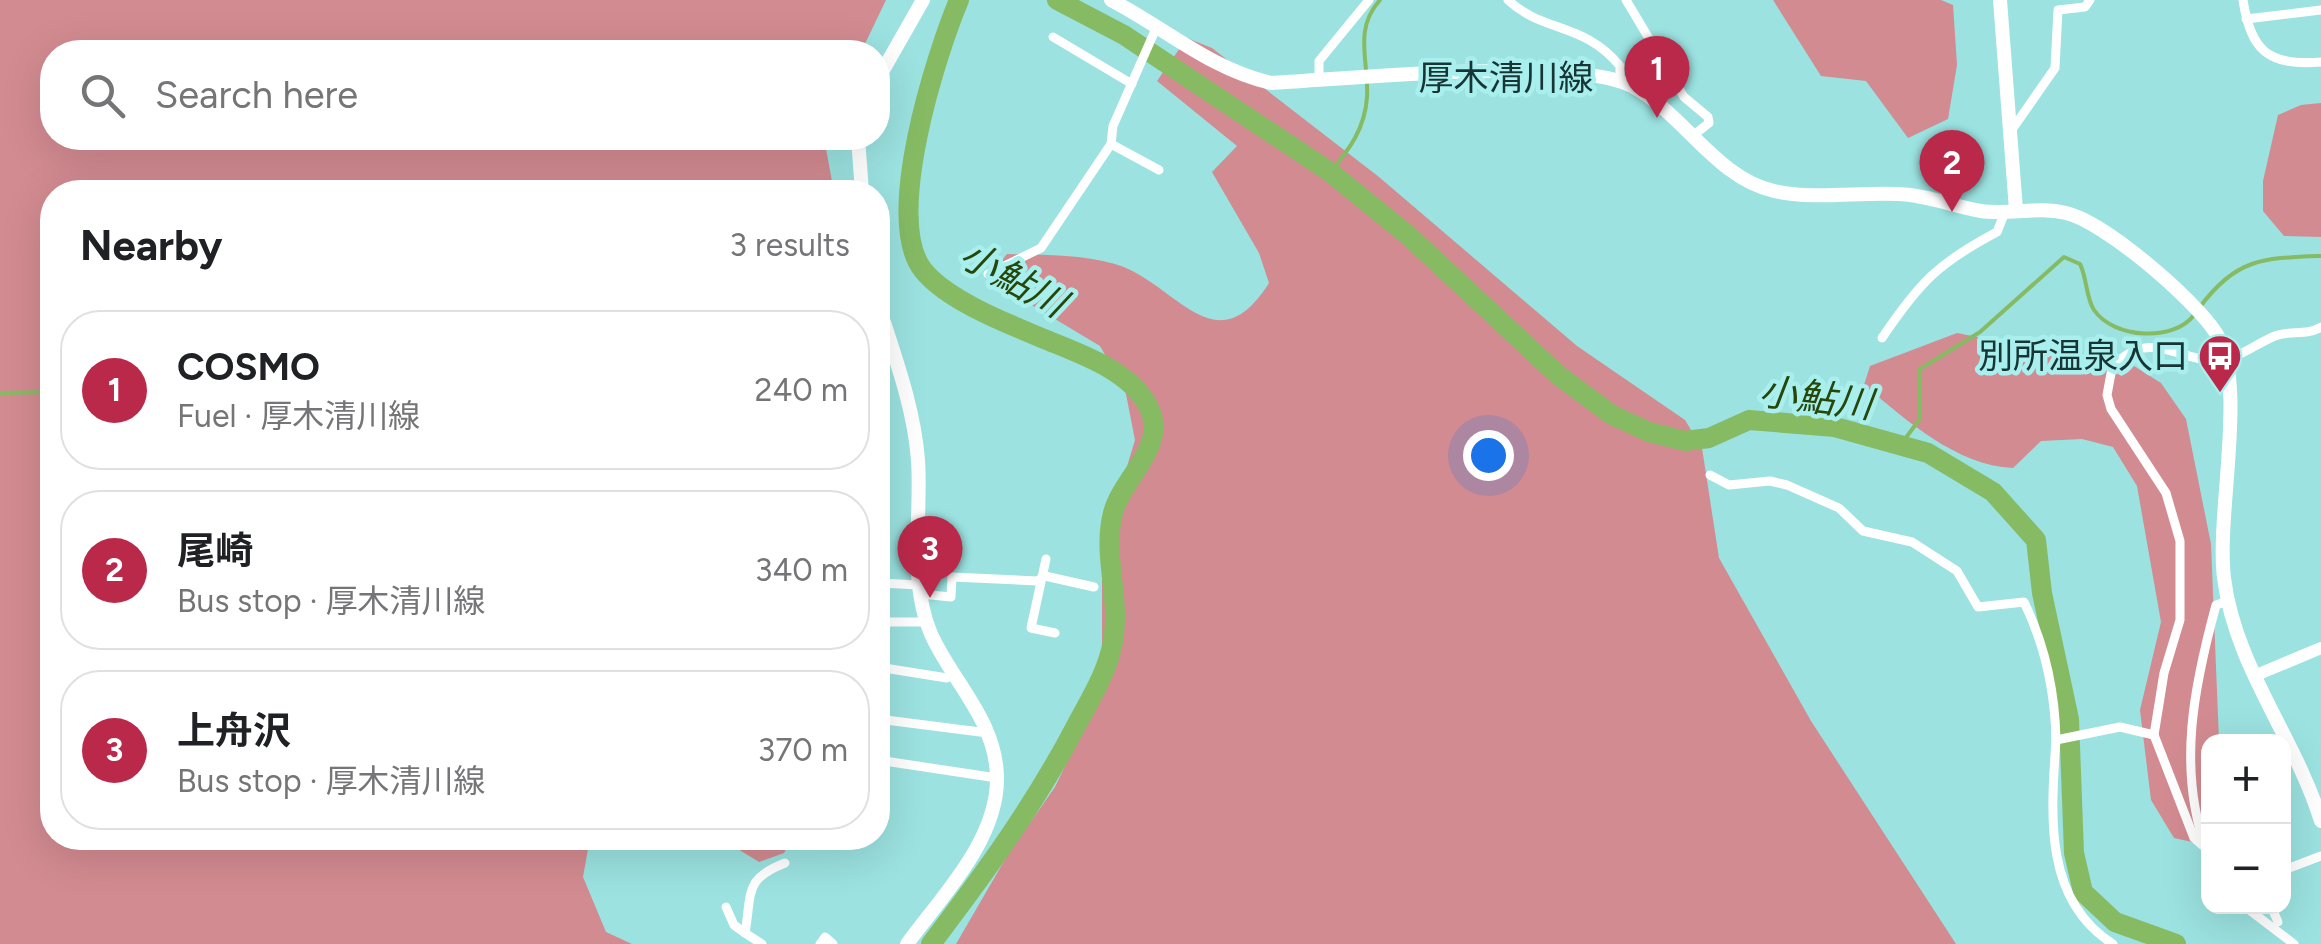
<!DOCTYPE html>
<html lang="en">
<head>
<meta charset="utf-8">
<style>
  body { margin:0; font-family:Figtree,"Noto Sans JP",sans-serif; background:#f6f6f6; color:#202124 }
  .controls { position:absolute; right:30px; bottom:30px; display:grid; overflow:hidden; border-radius:20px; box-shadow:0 10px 40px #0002 }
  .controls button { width:90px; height:90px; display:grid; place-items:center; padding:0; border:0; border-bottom:2px solid #e0e0e0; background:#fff; color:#202124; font:50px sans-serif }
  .you { position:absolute; left:1488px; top:455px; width:35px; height:35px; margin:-25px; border:8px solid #fff; border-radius:50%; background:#1a73e8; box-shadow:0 0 0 15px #1a73e833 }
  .badge { display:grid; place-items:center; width:65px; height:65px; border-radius:50%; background:#ba2949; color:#fff; font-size:32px; font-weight:700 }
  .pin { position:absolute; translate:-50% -82px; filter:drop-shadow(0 2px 5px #0008) }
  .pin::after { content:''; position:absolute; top:52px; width:35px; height:30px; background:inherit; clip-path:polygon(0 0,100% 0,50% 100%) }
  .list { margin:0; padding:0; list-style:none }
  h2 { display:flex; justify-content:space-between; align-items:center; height:130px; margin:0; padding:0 40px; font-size:42px }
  h2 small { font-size:32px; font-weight:400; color:#757577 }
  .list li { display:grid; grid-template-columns:65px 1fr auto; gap:30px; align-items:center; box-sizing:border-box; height:160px; margin:0 20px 20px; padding:0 20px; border:2px solid #e0e0e0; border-radius:40px }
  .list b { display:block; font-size:38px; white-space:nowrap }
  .list p { margin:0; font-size:32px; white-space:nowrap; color:#757577 }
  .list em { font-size:32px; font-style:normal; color:#757577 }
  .icon { flex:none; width:55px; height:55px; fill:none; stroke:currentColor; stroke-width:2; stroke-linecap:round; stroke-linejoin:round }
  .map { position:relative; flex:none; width:2321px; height:944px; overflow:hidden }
  .search { position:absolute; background:#fff; box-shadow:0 10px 40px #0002; left:40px; top:40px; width:850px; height:110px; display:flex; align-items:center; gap:25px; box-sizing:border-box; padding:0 35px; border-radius:40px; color:#757577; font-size:38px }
  .panel { position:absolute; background:#fff; box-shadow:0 10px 40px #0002; left:40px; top:180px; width:850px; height:670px; border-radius:40px }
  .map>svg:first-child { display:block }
  .green { fill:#d28b91 }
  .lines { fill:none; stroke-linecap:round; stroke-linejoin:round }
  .stream { stroke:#86bb64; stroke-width:4 }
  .river { stroke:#86bb64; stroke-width:20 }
  .street { stroke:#fff; stroke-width:9 }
  .secondary { stroke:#fff; stroke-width:12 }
  .primary { stroke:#fff; stroke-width:14 }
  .labels { text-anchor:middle; stroke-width:9; stroke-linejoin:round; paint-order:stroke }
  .street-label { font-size:35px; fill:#183535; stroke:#a8efee }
  .poi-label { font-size:35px; fill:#183535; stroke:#a8efee; text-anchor:end }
  .water-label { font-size:38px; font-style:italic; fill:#264709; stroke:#a8efee }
</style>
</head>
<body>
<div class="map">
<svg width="2321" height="944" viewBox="0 0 2321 944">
  <rect width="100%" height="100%" fill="#9be2e0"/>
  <!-- green -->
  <g class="green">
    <polygon points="0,0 886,0 861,52 52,52 52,138 824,138 834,192 52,192 52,838 590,838 583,877 606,932 632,944 0,944"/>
    <polygon points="1773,0 1941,0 1953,5 1957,65 1948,119 1908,138 1866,81 1821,76"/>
    <path d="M 1187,38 L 1212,48 L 1379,177 L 1577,346 L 1685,420 L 1702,448 L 1719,558 L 1811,721 L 1956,944 L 956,944 L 1007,856 L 1055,787 L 1102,689 L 1102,550 L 1135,440 L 1125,389 L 1100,346 L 1025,301 L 999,264 L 1007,254 C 1043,255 1080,254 1115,264 C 1175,281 1215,369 1269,283 L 1259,253 L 1212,172 L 1237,146 L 1157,81 Z"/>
    <polygon points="2321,103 2321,237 2284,236 2263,211 2263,181 2278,115 2301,105"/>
    <path d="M 1957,333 L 2039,349 L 2118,356 L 2161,383 L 2186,419 L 2211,544 L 2219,741 L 2208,742 L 2208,841 L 2197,843 L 2174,838 L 2151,800 L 2140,710 L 2161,622 L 2137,486 L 2113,447 L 2082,439 L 2041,441 L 2013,468 C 1957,466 1905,419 1864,385 L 1870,366 Z"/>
    <polygon points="720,838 792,838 784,853 759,862"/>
  </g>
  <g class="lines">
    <!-- stream -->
    <g class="stream">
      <path d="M 1330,172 C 1350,149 1365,128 1367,97 C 1369,60 1353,30 1380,0"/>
      <path d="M 2200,307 C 2236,258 2263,258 2321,256"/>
      <polyline points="0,393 52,392"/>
      <path d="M 1902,443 L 1919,420 L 1920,369 L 1980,332 L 2064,257 L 2080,264 C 2087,278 2086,298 2094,310 C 2114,339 2174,342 2194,315"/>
    </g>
    <!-- river -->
    <g class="river">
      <polyline points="1057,0 1124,35 1330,172 1409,236 1558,375 1612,415 1649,432 1685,441 1709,438 1749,420 1835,427 1928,453 1993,492 2036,540 2042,593 2069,719 2074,853 2083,892 2115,922 2176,944"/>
      <path d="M 931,944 C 985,873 1036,803 1077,724 C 1091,698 1108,671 1113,641 C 1121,598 1102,555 1113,513 C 1122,477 1171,445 1147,404 C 1129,372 1086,356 1054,343 C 1016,327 948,302 923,270 C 883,220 936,55 959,0"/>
    </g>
    <!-- street -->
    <g class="street">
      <path d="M 1508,0 C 1543,33 1584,22 1620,66 L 1620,81"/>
      <polyline points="1626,0 1684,97 1708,117 1709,123 1695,134"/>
      <path d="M 2243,0 C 2251,52 2269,66 2321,62"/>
      <polyline points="2246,19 2321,10"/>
      <polyline points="1053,37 1132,84"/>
      <polyline points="1319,80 1319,61 1369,0"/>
      <polyline points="2011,131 2055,68 2058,10 2085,7 2090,0"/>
      <polyline points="1111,144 1159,170"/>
      <polyline points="988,274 1041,248 1111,144 1113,126 1157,26"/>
      <path d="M 1882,338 C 1919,283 1938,263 1997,232 L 2005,212"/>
      <path d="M 1710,475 L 1729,485 L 1770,481 L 1787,485 L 1839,508 L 1863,531 L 1912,542 L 1957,571 L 1978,607 L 2024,602 C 2045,645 2055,693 2056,740"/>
      <polyline points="1046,559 1031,628 1055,633"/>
      <polyline points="878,583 921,585"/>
      <polyline points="921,594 951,597 952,577 1037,581 1045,576 1094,587"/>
      <polyline points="878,622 927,622"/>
      <polyline points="878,667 947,678 955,674"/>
      <polyline points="878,719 988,733"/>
      <polyline points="2154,735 2194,838 2203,846"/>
      <polyline points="878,760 997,778"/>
      <path d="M 2206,849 C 2177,768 2194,686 2216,605 L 2228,601"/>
      <polyline points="2284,870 2321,856"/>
      <polyline points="2244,906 2294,944"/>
      <polyline points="2271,906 2278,922"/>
      <polyline points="726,907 734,925 745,933"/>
      <path d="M 762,944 L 745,933 C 752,892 744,879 785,863"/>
      <polyline points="820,944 825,937 833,944"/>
      <path d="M 2113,944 C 2043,900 2051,814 2056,740 L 2120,727 L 2154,735 L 2164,673 L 2180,620 L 2180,541 L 2166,493 L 2111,409 L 2107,395 L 2112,368 C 2147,327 2177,360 2216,361 C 2235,361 2257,343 2275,336 C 2291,330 2306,336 2321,327"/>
    </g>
    <!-- secondary -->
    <polyline class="secondary" points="2254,676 2321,648"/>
    <!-- primary -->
    <g class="primary">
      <path d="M 1111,0 C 1165,28 1210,69 1271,83 C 1346,79 1575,56 1632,86 C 1684,114 1716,178 1774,191 C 1815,200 1857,192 1898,194 C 1927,195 1953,206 1981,211 C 2010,215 2038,206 2066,213 C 2105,222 2194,299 2216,333 C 2248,384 2216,512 2224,578 C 2235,667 2295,737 2321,821"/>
      <polyline points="2000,0 2016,210"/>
      <polyline points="878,79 923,0"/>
      <polyline points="858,138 862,192"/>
      <path d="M 878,304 C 894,354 914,407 918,460 C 922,516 908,581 931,634 C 953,683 997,721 997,779 C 997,841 942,896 907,944"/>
    </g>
  </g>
  <!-- icons -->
  <defs>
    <g id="bus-pin" transform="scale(2.25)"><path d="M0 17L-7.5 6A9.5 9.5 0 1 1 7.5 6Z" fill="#ba2949" stroke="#a8efee"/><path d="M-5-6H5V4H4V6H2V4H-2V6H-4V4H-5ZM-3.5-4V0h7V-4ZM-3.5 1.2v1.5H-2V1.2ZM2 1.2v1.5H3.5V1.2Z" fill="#fff"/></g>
  </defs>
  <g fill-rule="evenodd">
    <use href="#bus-pin" x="2220" y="356"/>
  </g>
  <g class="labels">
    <!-- street labels -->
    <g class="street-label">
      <text x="1506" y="90">厚木清川線</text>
    </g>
    <!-- poi labels -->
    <g class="poi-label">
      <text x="2188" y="368">別所温泉入口</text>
    </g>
    <!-- water labels -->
    <g class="water-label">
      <text transform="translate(1013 279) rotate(29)" y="13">小鮎川</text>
      <text transform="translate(1816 398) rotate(7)" y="13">小鮎川</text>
    </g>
  </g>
</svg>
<div class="controls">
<button>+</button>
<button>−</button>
</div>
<div class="you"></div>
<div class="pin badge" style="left:1657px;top:118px">1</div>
<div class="pin badge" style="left:1952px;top:212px">2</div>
<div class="pin badge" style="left:930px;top:598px">3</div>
<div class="search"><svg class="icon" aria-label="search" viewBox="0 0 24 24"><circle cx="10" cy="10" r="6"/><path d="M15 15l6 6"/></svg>Search here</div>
<section class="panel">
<h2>Nearby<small>3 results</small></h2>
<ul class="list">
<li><span class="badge">1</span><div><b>COSMO</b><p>Fuel · 厚木清川線</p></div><em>240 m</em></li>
<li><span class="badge">2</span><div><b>尾崎</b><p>Bus stop · 厚木清川線</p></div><em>340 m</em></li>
<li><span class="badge">3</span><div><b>上舟沢</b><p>Bus stop · 厚木清川線</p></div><em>370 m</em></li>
</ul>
</section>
</div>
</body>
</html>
